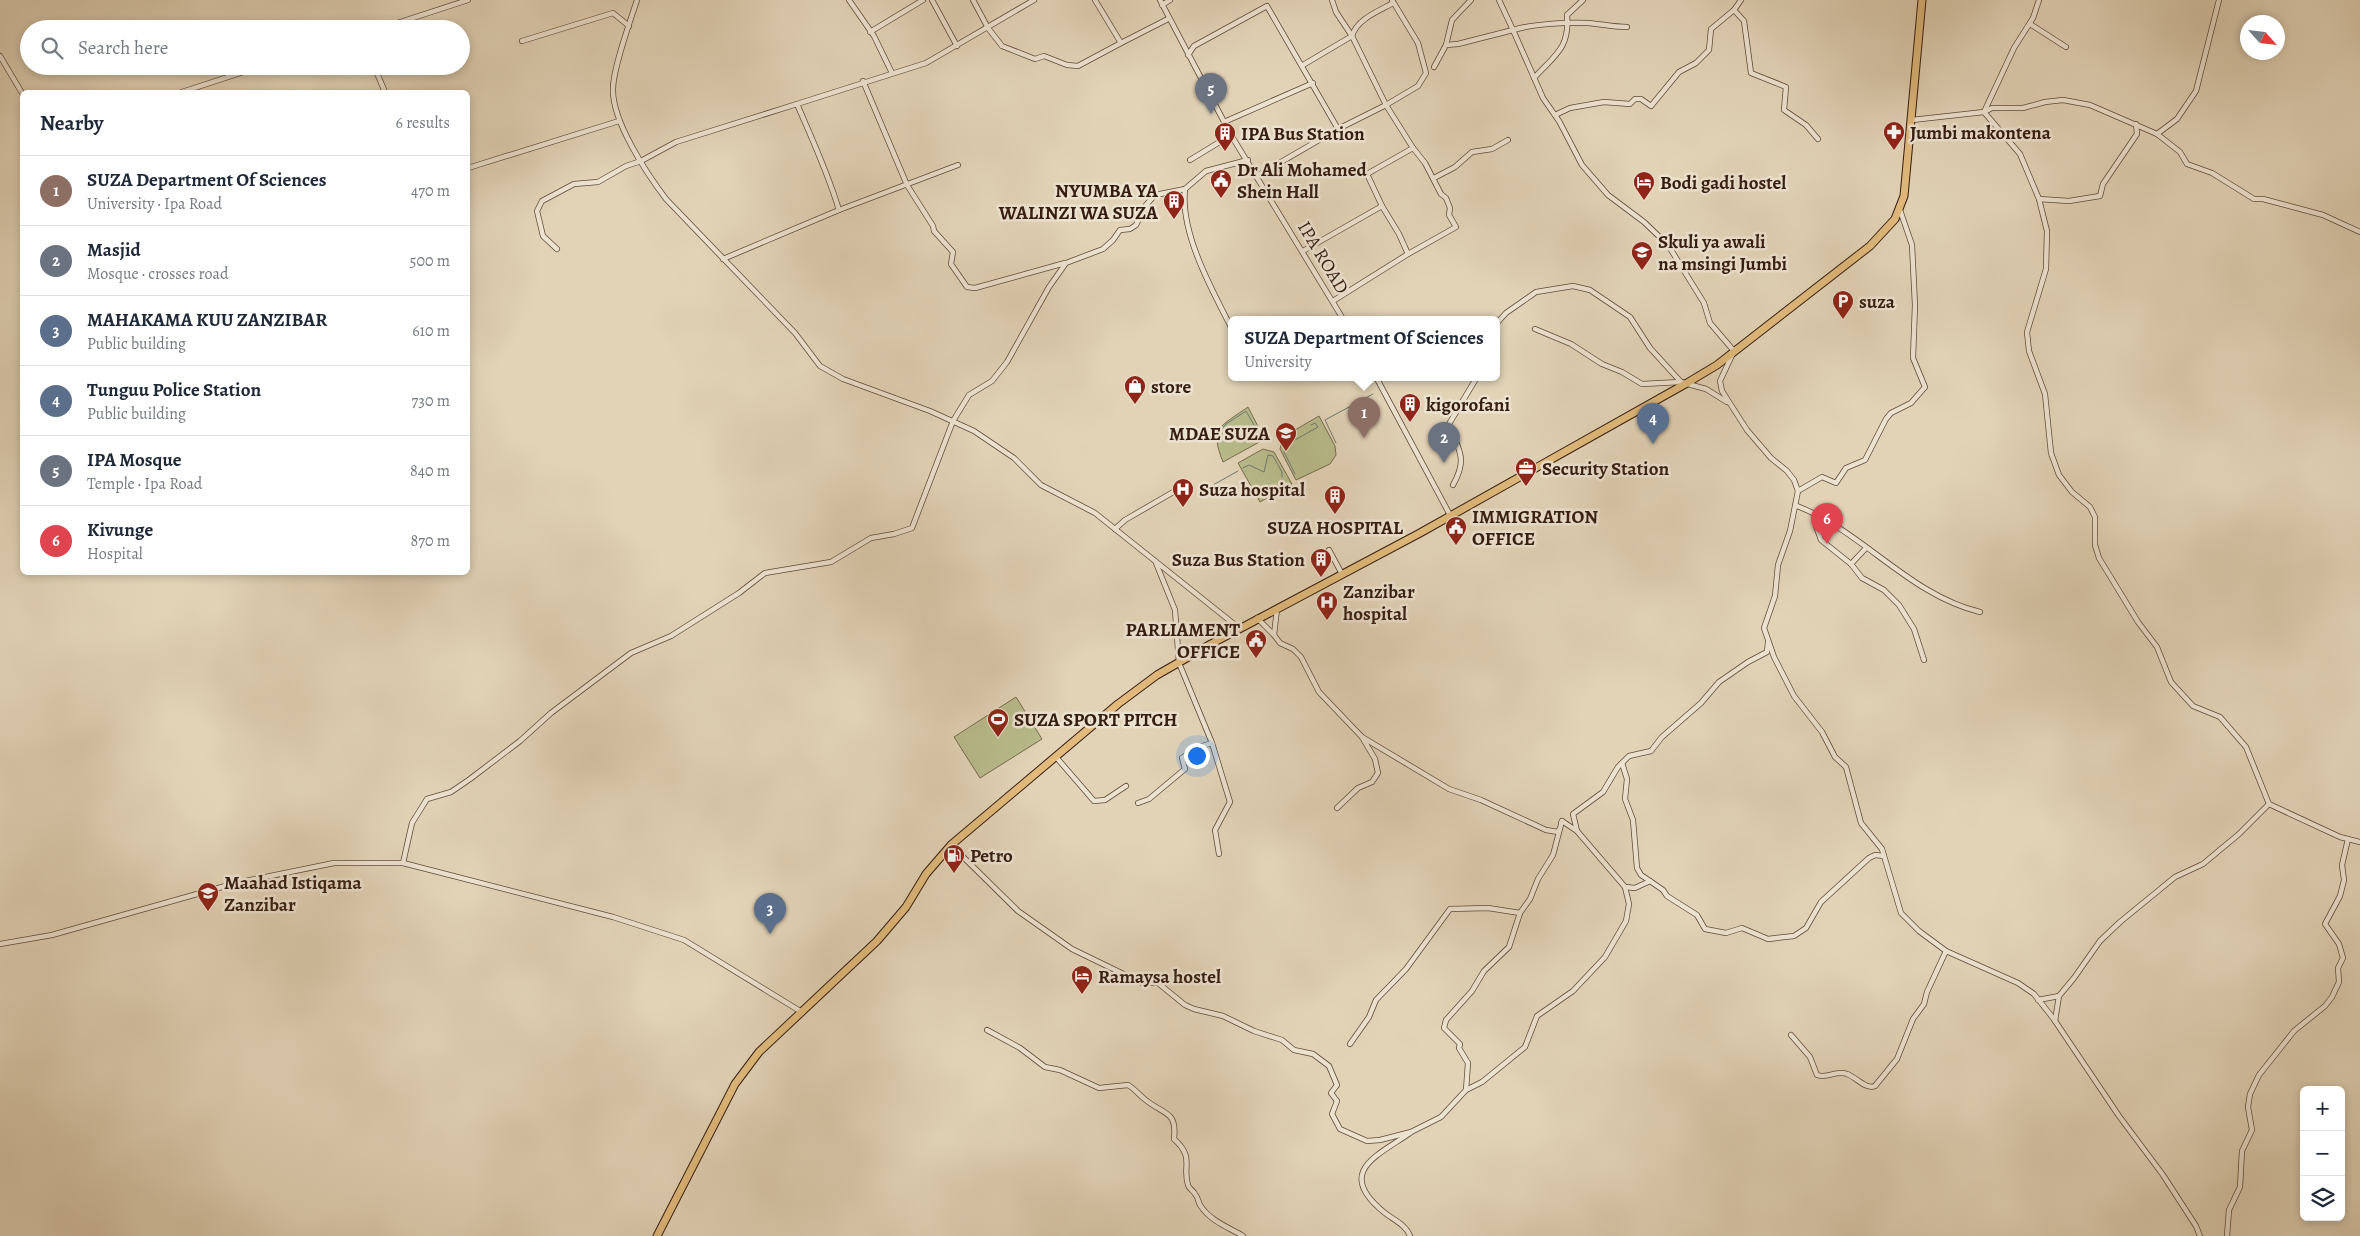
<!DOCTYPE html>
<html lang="en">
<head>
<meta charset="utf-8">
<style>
  body { margin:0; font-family:Alegreya,serif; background:#f6f6f7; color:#1f2937 }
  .controls { position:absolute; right:15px; bottom:15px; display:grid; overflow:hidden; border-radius:8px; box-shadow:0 2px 8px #0003 }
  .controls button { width:45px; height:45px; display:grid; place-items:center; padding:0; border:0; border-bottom:1px solid #e0e1e3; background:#fff; color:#1f2937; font:25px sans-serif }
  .compass { position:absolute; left:2240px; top:15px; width:45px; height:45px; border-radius:50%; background:#fff; box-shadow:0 2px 8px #0003; rotate:117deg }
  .you { position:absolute; left:1196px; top:755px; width:18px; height:18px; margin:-12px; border:4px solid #fff; border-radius:50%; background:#1a73e8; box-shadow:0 0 0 8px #1a73e833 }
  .badge { display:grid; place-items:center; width:32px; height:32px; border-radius:50%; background:#ea580c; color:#fff; font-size:16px; font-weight:700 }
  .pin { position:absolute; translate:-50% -41px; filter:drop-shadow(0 1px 2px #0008) }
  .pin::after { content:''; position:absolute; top:26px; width:18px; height:15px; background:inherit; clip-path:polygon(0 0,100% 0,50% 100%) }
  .popup { position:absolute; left:1228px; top:316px; width:272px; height:65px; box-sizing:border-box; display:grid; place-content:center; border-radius:8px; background:#fff; filter:drop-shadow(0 1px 4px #0005); font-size:16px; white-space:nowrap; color:#747a83 }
  .popup b { font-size:19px; color:#1f2937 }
  .popup::after { content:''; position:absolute; left:50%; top:100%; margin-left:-10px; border:10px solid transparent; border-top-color:#fff }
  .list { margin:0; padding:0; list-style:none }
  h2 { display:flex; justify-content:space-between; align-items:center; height:65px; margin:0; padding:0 20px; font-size:21px }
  h2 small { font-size:16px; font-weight:400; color:#747a83 }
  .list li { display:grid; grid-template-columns:32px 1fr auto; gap:15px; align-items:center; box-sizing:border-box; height:70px; padding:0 20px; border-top:1px solid #e0e1e3 }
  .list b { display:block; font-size:19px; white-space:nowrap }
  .list p { margin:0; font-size:16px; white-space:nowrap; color:#747a83 }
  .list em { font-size:16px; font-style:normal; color:#747a83 }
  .icon { flex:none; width:28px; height:28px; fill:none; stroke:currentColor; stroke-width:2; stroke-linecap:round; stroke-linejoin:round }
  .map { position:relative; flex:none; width:2360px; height:1236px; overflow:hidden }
  .search { position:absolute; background:#fff; box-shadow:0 2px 8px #0003; left:20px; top:20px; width:450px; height:55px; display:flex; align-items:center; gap:12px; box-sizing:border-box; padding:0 18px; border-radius:28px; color:#747a83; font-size:19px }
  .panel { position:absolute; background:#fff; box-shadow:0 2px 8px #0003; left:20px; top:90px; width:450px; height:485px; border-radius:8px }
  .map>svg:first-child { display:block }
  .green { fill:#b8bb8b; stroke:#766c4e }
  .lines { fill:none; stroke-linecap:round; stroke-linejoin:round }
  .stream { stroke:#6f7973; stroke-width:1 }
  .minor-casing { stroke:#604a3a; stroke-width:6 }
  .primary-casing { stroke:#351d11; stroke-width:9 }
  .minor { stroke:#ece2d0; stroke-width:4.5 }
  .primary { stroke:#e1ba7c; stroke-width:7 }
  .labels { text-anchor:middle; stroke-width:5; stroke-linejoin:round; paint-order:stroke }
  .poi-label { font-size:19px; font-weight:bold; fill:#351d11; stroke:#ece2d0; text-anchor:start }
  .street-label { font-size:19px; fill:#351d11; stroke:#ece2d0 }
</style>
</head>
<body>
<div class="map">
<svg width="2360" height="1236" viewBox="0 0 2360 1236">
  <rect width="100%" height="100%" fill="#e2d3b7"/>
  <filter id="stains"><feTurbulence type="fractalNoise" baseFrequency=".004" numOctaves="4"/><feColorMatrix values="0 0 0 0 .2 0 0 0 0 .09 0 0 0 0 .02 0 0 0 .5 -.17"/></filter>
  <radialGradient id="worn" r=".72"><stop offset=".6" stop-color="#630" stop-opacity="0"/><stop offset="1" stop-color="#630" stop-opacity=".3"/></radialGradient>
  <!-- green -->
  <g class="green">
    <path d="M 1248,407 L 1263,436 L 1263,440 L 1223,462 C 1209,427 1220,427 1248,407 Z"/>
    <polygon points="1319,416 1335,446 1336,455 1330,464 1296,480 1280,449 1283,437"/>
    <polygon points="1263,449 1274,452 1292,484 1260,502 1238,463"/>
    <polygon points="1016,697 1042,739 980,778 954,737"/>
  </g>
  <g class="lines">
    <!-- stream -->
    <g class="stream">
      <polyline points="1216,436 1226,424 1246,411 1258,432"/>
      <polyline points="1336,443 1325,420 1373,394"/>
      <polyline points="1243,468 1249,465 1264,472 1268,455 1273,456 1282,472 1282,477"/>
      <polyline points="1295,474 1284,452 1286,445 1318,427 1315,423 1311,425"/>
      <polyline points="1204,490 1238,471"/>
    </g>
    <!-- minor casing -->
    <g class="minor-casing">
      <g id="minor">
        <path d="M 637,0 C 630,22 613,68 613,89 C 612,121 647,174 666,199 L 795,333 L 820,366 L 843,379 L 930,411 L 974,431 L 1014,458 L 1041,485 L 1095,513 L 1239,628"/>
        <polyline points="849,0 874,36 892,73"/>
        <polyline points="932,0 957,46"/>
        <polyline points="973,0 988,28 1002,46 1035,59 1044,56 1067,65 1078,66 1121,43"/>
        <polyline points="1095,0 1121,43 1168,19"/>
        <polyline points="1160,0 1231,135 1343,319"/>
        <path d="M 1499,0 L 1513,30 C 1532,24 1567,22 1588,23 C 1601,24 1613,27 1627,27"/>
        <polyline points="1162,5 1170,0"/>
        <polyline points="1734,10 1744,21 1751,73 1786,87 1784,110 1806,125 1818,139"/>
        <polyline points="2030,24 2066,47"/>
        <polyline points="379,29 468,0"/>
        <polyline points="870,32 923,0"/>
        <polyline points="522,41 613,13 629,26"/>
        <polyline points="1446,45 1452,20 1471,0"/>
        <polyline points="1188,55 1194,46 1267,6 1338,129 1386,105 1352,36 1336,12 1332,0"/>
        <polyline points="0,56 22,93"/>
        <path d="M 1303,65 L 1352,36 C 1357,19 1379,11 1393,3"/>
        <polyline points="374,66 385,92"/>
        <polyline points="1434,67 1446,45 1458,44 1513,30 1543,98 1559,121 1582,165 1608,195 1644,222 1668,245 1704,303 1710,323 1734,351 1720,381 1722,391 1747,430 1771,458 1787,471 1794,480 1798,491 1790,531 1778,565 1775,596 1764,628 1774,657 1794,696 1822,732 1835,757 1846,767 1861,823 1882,849 1901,913 1919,931 1946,951 2018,983 2034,994 2053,1018 2119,1116 2163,1175 2196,1226 2200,1236"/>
        <path d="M 1534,78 C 1555,55 1570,48 1567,15 L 1583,0"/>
        <polyline points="863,81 907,185 933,226 934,231 953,252 951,264 967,287 975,288 1065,263"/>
        <polyline points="182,92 262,66"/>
        <polyline points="1555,115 1570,108 1604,102 1630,104 1635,99 1641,99 1651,106 1679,72 1696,63 1709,50 1711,29 1734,10 1741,0"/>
        <polyline points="1912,120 1984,112 2014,48 2033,18 2039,0"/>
        <polyline points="1224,122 1313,83"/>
        <polyline points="2157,134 2177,119 2196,91 2219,0"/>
        <polyline points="1190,160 1231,135"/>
        <polyline points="468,168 619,121"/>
        <polyline points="1257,176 1338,129"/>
        <polyline points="1434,178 1455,167 1472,152 1492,149 1508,140"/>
        <path d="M 1185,189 C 1180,233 1212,290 1232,329"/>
        <polyline points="2039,199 2069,201 2100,196 2103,184 2137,134 2136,124"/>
        <polyline points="1382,206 1399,234 1408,254"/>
        <path d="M 839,210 C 828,173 812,139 797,104 L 926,63 L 1034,0"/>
        <polyline points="2360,232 2323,215 2263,199 2254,199 2212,173 2187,164 2180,152 2157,134 2090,105 2063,100 2045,102 2023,108 1992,108 1984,112 2020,154 2039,199 2047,231 2046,269 2027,332 2029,351 2045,394 2051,453 2059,475 2072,492 2090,507 2095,517 2095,545 2099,558 2138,622 2157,647 2171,682 2193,706 2220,717 2246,747 2269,804 2340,837 2360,842"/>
        <polyline points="557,249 543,236 537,211 542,201 574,184 598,182 626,166 641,161 676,142 797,104"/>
        <polyline points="1303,251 1382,206 1367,174 1413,148"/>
        <polyline points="723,259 839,210 958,165"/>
        <polyline points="1333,301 1408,254 1456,227 1449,215 1450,208 1446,198 1441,194 1425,163 1413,148 1386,105 1418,86 1426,73 1418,43 1392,0"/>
        <polyline points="1496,324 1506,313 1536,292 1573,286 1590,290 1630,317 1650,348 1681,382"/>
        <polyline points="1535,329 1571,344 1602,364 1622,372 1642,384 1681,382 1706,389 1727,402"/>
        <polyline points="1376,377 1450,515"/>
        <path d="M 1453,485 C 1468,458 1459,451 1449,424 L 1477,377"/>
        <polyline points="1798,491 1822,477 1836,483 1846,468 1865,460 1886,419 1891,413 1911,403 1925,387 1913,358 1915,305 1912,245 1900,210"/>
        <path d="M 1797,506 C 1862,531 1911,596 1980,612"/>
        <polyline points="1820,518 1816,526 1821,540 1851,564"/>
        <polyline points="1115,529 1125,520 1175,491"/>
        <polyline points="1866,548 1851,564 1862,578 1884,590 1899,605 1914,629 1924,660"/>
        <polyline points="1329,550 1342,574"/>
        <polyline points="1156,563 1175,610 1179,663 1212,743 1230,802 1215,830 1219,854"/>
        <polyline points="1277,609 1274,635 1280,643 1293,649 1301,657 1319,692 1362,737 1449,789 1481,800 1546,830 1558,832 1559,830"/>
        <polyline points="1257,618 1274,635"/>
        <polyline points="1056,757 1094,801 1105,800 1126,786"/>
        <polyline points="1622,763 1627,779 1625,799 1633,820 1637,868 1641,875 1650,881"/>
        <polyline points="1138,803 1149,799 1185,769 1182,758 1199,747 1212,743"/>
        <polyline points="1337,808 1358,788 1372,782 1378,773 1375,759 1362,737"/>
        <polyline points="1561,823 1562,821 1577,831 1625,887 1635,888 1650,881 1663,890 1667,896 1697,915 1705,929 1726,933 1742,928 1768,939 1794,936 1806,928 1821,902 1869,858 1875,855 1884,856"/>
        <polyline points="1577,831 1573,814 1603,792 1618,767 1629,756 1651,751 1662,737 1701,703 1719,682 1748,662 1767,652 1768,642"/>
        <polyline points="951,845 1018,911 1072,949 1142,983 1158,983 1185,1005 1194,1009 1223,1016 1254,1031 1282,1040 1294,1050 1313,1054 1329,1066 1337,1085 1331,1093 1337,1101 1332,1114 1340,1129 1367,1141 1380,1140 1411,1132 1441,1117 1466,1090 1468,1063 1459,1048 1460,1044 1444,1028 1446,1020 1472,991 1484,971 1509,947 1520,913 1530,899 1538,879 1553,855 1562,821"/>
        <polyline points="403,863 412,823 427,799 451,792 470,779 520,741 551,713 631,653 671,636 739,593 765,573 831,562 871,538 894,534 912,528 953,421 969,395 992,381 1007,362 1049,287 1066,263 1103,249 1113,240 1120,230 1130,229 1136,225 1146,205 1155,195 1185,189 1206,171 1248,160"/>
        <polyline points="0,944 52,935 236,883 334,863 403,863 613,917 684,940 800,1011"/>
        <polyline points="2038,1000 2059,996 2074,978 2100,941 2120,922 2175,877 2203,864 2239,834 2269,804"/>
        <polyline points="2055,1021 2059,996"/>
        <path d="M 987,1030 L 1020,1048 L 1045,1067 L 1060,1070 L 1099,1088 L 1128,1085 C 1135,1089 1140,1096 1147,1101 C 1165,1115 1177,1111 1174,1139 C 1195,1158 1182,1166 1188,1185 C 1189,1189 1193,1190 1195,1194 C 1198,1197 1198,1201 1200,1205 C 1210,1221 1228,1227 1243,1236"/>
        <path d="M 1791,1035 L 1810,1057 L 1817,1075 C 1826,1079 1836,1070 1847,1074 C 1856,1077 1866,1090 1875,1086 L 1897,1059 L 1913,1019 L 1924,1004 L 1927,992 L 1946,951"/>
        <polyline points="1350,1044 1369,1017 1376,1000 1406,969 1450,909 1488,908 1520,913"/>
        <polyline points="1466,1090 1482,1082 1525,1047 1537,1016 1573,991 1605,957 1626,921 1629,904 1625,887"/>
        <path d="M 1410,1133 C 1377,1156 1334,1172 1385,1213 C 1394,1220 1406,1225 1410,1236"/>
        <polyline points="2227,1236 2229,1210 2240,1187 2242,1151 2252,1130 2248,1107 2250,1094 2259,1075 2294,1031 2325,1006 2332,997 2339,982 2338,968 2343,958 2339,944 2325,924 2340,896 2344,880 2342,865 2348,839"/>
      </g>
    </g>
    <!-- primary casing -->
    <g class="primary-casing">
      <polyline id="primary" points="657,1236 735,1084 759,1052 877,941 906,907 926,874 951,845 1118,704 1157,675 1211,644 1420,533 1687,383 1717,365 1870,246 1895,219 1904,196 1922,0"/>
    </g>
    <!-- minor -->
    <use href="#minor" class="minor"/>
    <!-- primary -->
    <use href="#primary" class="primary"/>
  </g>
  <!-- icons -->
  <defs>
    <g id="pharmacy-pin" transform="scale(1.125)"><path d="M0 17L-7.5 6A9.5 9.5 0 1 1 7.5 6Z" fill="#8f2418" stroke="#ece2d0"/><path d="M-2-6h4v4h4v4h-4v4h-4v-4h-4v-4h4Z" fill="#fff"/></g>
    <g id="building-pin" transform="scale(1.125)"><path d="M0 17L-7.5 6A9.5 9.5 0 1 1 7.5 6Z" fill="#8f2418" stroke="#ece2d0"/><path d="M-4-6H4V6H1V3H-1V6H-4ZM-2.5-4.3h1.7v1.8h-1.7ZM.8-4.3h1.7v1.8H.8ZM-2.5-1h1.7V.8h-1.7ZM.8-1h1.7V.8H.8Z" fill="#fff"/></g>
    <g id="civic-pin" transform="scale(1.125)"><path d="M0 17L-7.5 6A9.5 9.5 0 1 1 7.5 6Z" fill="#8f2418" stroke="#ece2d0"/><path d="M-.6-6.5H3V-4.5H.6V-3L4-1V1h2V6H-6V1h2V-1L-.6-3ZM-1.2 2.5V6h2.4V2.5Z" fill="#fff"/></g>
    <g id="hotel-pin" transform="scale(1.125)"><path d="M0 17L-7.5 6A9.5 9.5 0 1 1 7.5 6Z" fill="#8f2418" stroke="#ece2d0"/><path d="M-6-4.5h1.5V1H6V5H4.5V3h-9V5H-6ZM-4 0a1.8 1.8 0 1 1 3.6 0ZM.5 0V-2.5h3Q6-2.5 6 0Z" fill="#fff"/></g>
    <g id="school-pin" transform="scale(1.125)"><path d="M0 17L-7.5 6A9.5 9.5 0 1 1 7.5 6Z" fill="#8f2418" stroke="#ece2d0"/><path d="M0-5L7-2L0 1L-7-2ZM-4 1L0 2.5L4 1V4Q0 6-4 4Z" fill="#fff"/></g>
    <g id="parking-pin" transform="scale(1.125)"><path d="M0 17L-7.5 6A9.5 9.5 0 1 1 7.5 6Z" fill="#8f2418" stroke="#ece2d0"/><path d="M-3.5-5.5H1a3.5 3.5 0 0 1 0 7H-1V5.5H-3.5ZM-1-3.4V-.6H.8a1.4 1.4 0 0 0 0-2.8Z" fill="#fff"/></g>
    <g id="shop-pin" transform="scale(1.125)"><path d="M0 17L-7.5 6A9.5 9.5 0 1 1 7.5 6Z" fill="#8f2418" stroke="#ece2d0"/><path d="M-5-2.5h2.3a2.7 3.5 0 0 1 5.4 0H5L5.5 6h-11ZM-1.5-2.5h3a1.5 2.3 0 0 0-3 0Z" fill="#fff"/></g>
    <g id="university-pin" transform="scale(1.125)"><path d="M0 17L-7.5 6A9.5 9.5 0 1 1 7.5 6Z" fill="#8f2418" stroke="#ece2d0"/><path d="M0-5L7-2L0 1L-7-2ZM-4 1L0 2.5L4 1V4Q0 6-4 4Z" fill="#fff"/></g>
    <g id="office-pin" transform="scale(1.125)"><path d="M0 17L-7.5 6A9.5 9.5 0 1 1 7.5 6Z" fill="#8f2418" stroke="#ece2d0"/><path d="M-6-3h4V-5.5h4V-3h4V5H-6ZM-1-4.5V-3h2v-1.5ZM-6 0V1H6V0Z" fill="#fff"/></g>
    <g id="hospital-pin" transform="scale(1.125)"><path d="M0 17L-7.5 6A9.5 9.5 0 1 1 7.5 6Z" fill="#8f2418" stroke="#ece2d0"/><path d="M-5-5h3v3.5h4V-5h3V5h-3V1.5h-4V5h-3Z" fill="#fff"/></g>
    <g id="stadium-pin" transform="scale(1.125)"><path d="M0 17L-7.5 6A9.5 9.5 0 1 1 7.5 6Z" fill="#8f2418" stroke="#ece2d0"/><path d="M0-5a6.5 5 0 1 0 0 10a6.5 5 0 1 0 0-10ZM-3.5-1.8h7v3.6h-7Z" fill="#fff"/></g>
    <g id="fuel-pin" transform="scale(1.125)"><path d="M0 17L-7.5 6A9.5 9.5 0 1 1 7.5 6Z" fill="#8f2418" stroke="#ece2d0"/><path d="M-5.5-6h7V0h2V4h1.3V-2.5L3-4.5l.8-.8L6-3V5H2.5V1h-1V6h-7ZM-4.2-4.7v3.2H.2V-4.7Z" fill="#fff"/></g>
  </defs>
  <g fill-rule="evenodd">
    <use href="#pharmacy-pin" x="1894" y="132"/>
    <use href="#building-pin" x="1225" y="133"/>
    <use href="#civic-pin" x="1221" y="180"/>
    <use href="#hotel-pin" x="1644" y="182"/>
    <use href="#building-pin" x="1174" y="201"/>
    <use href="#school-pin" x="1642" y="252"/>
    <use href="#parking-pin" x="1843" y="301"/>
    <use href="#shop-pin" x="1135" y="386"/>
    <use href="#building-pin" x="1410" y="404"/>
    <use href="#university-pin" x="1286" y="433"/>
    <use href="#office-pin" x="1526" y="468"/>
    <use href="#hospital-pin" x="1183" y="489"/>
    <use href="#building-pin" x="1335" y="496"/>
    <use href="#civic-pin" x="1456" y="527"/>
    <use href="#building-pin" x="1321" y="559"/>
    <use href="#hospital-pin" x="1327" y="602"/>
    <use href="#civic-pin" x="1256" y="640"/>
    <use href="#stadium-pin" x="998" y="719"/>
    <use href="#fuel-pin" x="954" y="855"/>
    <use href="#school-pin" x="208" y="893"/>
    <use href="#hotel-pin" x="1082" y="976"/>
  </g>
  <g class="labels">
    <!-- poi labels -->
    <g class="poi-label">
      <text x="1910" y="139">Jumbi makontena</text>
      <text x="1241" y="140">IPA Bus Station</text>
      <text x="1237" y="176">Dr Ali Mohamed<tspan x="1237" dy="22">Shein Hall</tspan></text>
      <text x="1660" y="189">Bodi gadi hostel</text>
      <text x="1158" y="197" text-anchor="end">NYUMBA YA<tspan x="1158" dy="22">WALINZI WA SUZA</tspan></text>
      <text x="1658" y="248">Skuli ya awali<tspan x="1658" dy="22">na msingi Jumbi</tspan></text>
      <text x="1859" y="308">suza</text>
      <text x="1151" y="393">store</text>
      <text x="1426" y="411">kigorofani</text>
      <text x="1270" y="440" text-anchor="end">MDAE SUZA</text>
      <text x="1542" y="475">Security Station</text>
      <text x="1199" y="496">Suza hospital</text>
      <text x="1472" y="523">IMMIGRATION<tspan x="1472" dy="22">OFFICE</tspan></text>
      <text x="1335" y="534" text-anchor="middle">SUZA HOSPITAL</text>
      <text x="1305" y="566" text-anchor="end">Suza Bus Station</text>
      <text x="1343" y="598">Zanzibar<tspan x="1343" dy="22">hospital</tspan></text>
      <text x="1240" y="636" text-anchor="end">PARLIAMENT<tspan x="1240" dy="22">OFFICE</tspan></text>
      <text x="1014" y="726">SUZA SPORT PITCH</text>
      <text x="970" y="862">Petro</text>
      <text x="224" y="889">Maahad Istiqama<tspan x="224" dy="22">Zanzibar</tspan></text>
      <text x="1098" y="983">Ramaysa hostel</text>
    </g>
    <!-- street labels -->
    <g class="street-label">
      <text transform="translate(1324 257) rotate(59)" y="7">IPA ROAD</text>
    </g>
  </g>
  <rect width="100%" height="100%" filter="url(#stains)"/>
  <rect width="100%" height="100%" fill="url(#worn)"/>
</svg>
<div class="controls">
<button>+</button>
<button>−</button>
<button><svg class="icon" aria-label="layers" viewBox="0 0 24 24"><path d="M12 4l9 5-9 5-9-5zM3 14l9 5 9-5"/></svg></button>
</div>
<svg class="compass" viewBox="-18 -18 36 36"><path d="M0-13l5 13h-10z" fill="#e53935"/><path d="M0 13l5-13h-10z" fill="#747a83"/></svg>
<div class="you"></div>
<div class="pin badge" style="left:1364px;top:438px;background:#8d6e63">1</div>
<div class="popup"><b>SUZA Department Of Sciences</b>University</div>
<div class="pin badge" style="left:1444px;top:463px;background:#6b7280">2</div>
<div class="pin badge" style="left:770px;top:934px;background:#5c6f8a">3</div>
<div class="pin badge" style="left:1653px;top:444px;background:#5c6f8a">4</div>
<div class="pin badge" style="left:1211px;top:114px;background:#6b7280">5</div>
<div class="pin badge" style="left:1827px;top:544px;background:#e0444e">6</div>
<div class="search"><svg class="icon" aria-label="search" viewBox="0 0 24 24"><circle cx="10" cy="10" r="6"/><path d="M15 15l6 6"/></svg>Search here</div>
<section class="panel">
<h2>Nearby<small>6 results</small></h2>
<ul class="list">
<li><span class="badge" style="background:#8d6e63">1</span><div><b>SUZA Department Of Sciences</b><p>University · Ipa Road</p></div><em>470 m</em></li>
<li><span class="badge" style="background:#6b7280">2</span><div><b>Masjid</b><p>Mosque · crosses road</p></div><em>500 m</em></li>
<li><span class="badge" style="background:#5c6f8a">3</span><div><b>MAHAKAMA KUU ZANZIBAR</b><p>Public building</p></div><em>610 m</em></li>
<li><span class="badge" style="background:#5c6f8a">4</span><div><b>Tunguu Police Station</b><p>Public building</p></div><em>730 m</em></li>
<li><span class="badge" style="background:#6b7280">5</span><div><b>IPA Mosque</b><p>Temple · Ipa Road</p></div><em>840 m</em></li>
<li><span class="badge" style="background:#e0444e">6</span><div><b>Kivunge</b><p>Hospital</p></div><em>870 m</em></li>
</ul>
</section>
</div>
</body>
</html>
